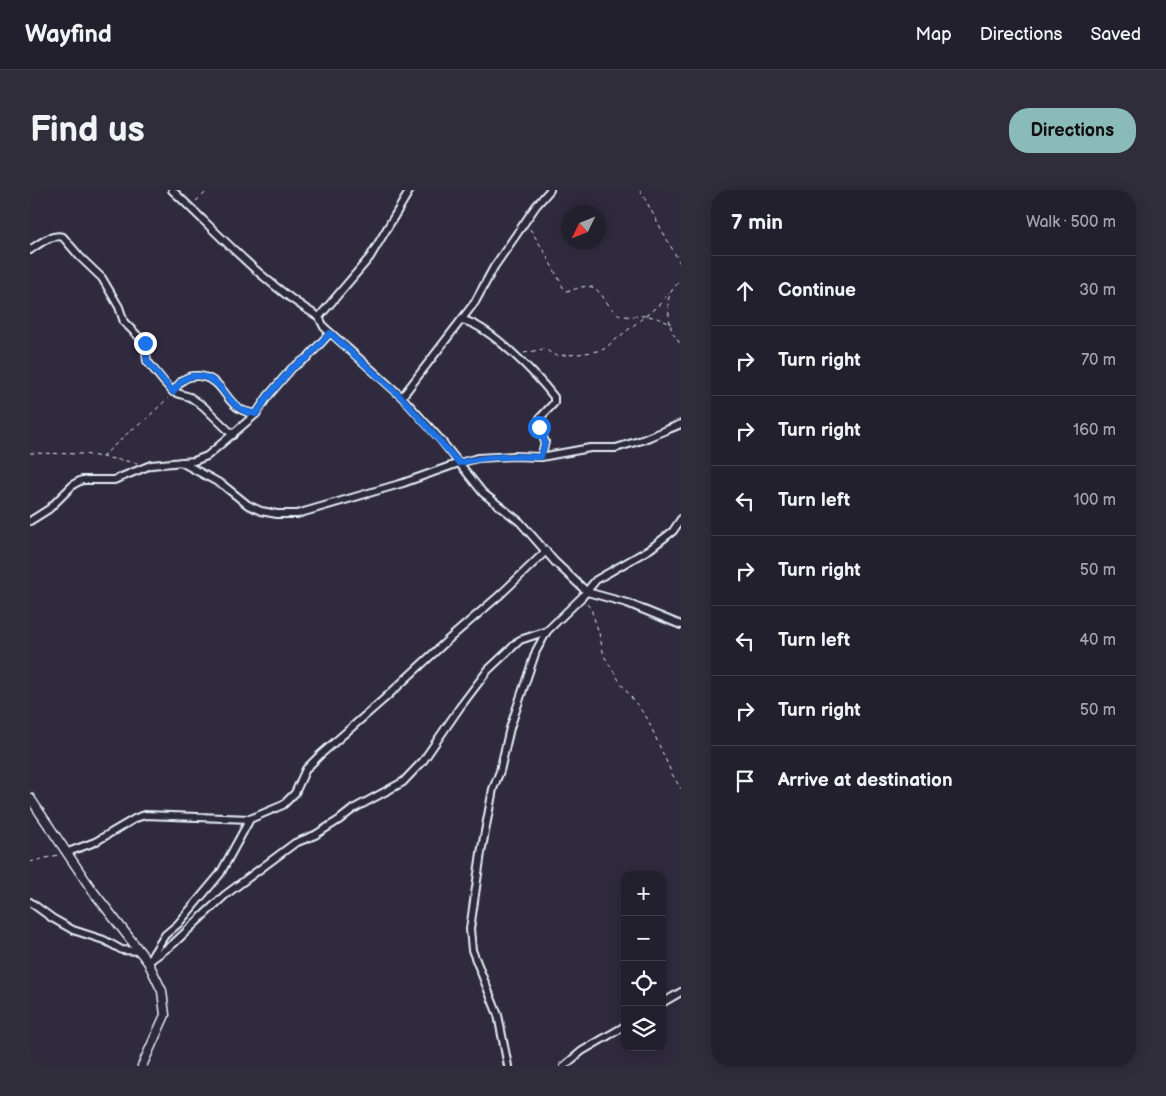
<!DOCTYPE html>
<html lang="en">
<head>
<meta charset="utf-8">
<style>
  body { margin:0; font-family:"Balsamiq Sans",sans-serif; background:#2f2d3a; color:#f1f3f6 }
  .controls { position:absolute; right:15px; bottom:15px; display:grid; overflow:hidden; border-radius:10px; box-shadow:0 2px 12px #0003 }
  .controls button { width:45px; height:45px; display:grid; place-items:center; padding:0; border:0; border-bottom:1px solid #403e4a; background:#23202e; color:#f1f3f6; font:25px sans-serif }
  .compass { position:absolute; left:531px; top:15px; width:45px; height:45px; border-radius:50%; background:#23202e; box-shadow:0 2px 12px #0003; rotate:227deg }
  .stop { position:absolute; width:15px; height:15px; margin:-11px; border:4px solid #1a73e8; border-radius:50%; background:#fff }
  .stop.end { background:#1a73e8; border-color:#fff; box-shadow:0 1px 5px #0008 }
  .list { margin:0; padding:0; list-style:none }
  h2 { display:flex; justify-content:space-between; align-items:center; height:65px; margin:0; padding:0 20px; font-size:21px }
  h2 small { font-size:16px; font-weight:400; color:#a3a3aa }
  .list li { display:grid; grid-template-columns:32px 1fr auto; gap:15px; align-items:center; box-sizing:border-box; height:70px; padding:0 20px; border-top:1px solid #403e4a }
  .list b { display:block; font-size:19px; white-space:nowrap }
  .list em { font-size:16px; font-style:normal; color:#a3a3aa }
  .icon { flex:none; width:28px; height:28px; fill:none; stroke:currentColor; stroke-width:2; stroke-linecap:round; stroke-linejoin:round }
  .map { position:relative; flex:none; width:651px; height:876px; overflow:hidden; border-radius:20px }
  header { display:flex; align-items:center; gap:30px; box-sizing:border-box; height:70px; padding:0 25px; background:#23202e; border-bottom:1px solid #403e4a }
  header strong { font-size:24px }
  nav { display:flex; gap:28px; margin-inline-start:auto; font-size:18px }
  .intro { display:flex; align-items:center; justify-content:space-between; box-sizing:border-box; height:120px; padding:0 30px }
  h1 { margin:0; font-size:35px }
  .button { padding:12px 22px; border-radius:20px; background:#8bbbb9; color:#111; font-size:18px; font-weight:700 }
  main { display:flex; gap:30px; padding:0 30px }
  aside { flex:1; background:#23202e; border-radius:20px; box-shadow:0 2px 12px #0003 }
  .map>svg:first-child { display:block }
  .lines { fill:none; stroke-linecap:round; stroke-linejoin:round }
  .minor-casing { stroke:#e8f1f8; stroke-width:10 }
  .tertiary-casing { stroke:#e8f1f8; stroke-width:11 }
  .path { stroke:#e8f1f8; stroke-width:1; stroke-dasharray:4 4; stroke-linecap:butt }
  .minor { stroke:#2f2a3d; stroke-width:6 }
  .tertiary { stroke:#2f2a3d; stroke-width:8 }
  .route { stroke:#1a73e8; stroke-width:6 }
</style>
</head>
<body>
<header>
<strong>Wayfind</strong>
<nav><a>Map</a><a>Directions</a><a>Saved</a></nav>
</header>
<div class="intro"><h1>Find us</h1><a class="button">Directions</a></div>
<main>
<div class="map">
<svg width="651" height="876" viewBox="0 0 651 876">
  <rect width="100%" height="100%" fill="#2f2a3d"/>
  <filter id="ink" filterUnits="userSpaceOnUse"><feTurbulence type="fractalNoise" baseFrequency=".02" numOctaves="2"/><feDisplacementMap in="SourceGraphic" scale="10" xChannelSelector="R" yChannelSelector="G"/><feConvolveMatrix kernelMatrix="1 2 1 2 8 2 1 2 1" color-interpolation-filters="sRGB"/></filter>
  <g filter="url(#ink)">
    <g class="lines">
      <!-- minor casing -->
      <g class="minor-casing">
        <g id="minor">
          <path d="M 142,0 C 189,44 233,94 289,127"/>
          <polyline points="380,0 340,67 289,127 294,137 372,207 410,249 453,303 490,332 525,372 557,402 597,413 651,435"/>
          <path d="M 0,60 C 9,54 22,43 33,47 L 50,67 L 72,88 L 89,117 L 94,132 L 115,153 L 117,171 L 134,192 L 143,202 L 160,207 L 173,216 L 203,245"/>
          <path d="M 432,130 C 459,135 507,185 524,207 L 524,213 L 510,228 L 508,234 L 515,252 L 511,267"/>
          <path d="M 143,202 C 150,192 155,185 168,186 C 193,188 193,209 210,219 C 215,222 221,223 226,224"/>
          <polyline points="372,207 445,112 464,77 506,16 520,0"/>
          <polyline points="151,272 193,295 218,315 231,321 247,324 267,324 373,293 429,273 448,268 484,266 511,267 560,258 586,258 612,250 651,234"/>
          <polyline points="0,331 19,319 44,294 52,290 84,290 121,275 164,271 177,266 226,224 238,206 262,178 278,167 300,143"/>
          <polyline points="38,662 65,652 106,628 115,625 220,629 253,615 265,603 276,579 290,565 354,509 420,448 471,404 516,361"/>
          <polyline points="0,712 22,728 43,740 74,750 92,760 108,761"/>
          <polyline points="120,769 135,745 148,734 190,684 220,629"/>
          <polyline points="118,772 143,754 195,705 265,653 285,645 309,630 323,619 373,592 393,571 430,517 458,480 490,450 517,441"/>
          <polyline points="632,813 651,802"/>
          <polyline points="478,876 468,825 442,760 440,739 451,663 463,599 470,581 480,538 506,461 517,441 552,407 566,390 620,359 643,341 651,329"/>
          <polyline points="534,876 552,861 595,836"/>
        </g>
      </g>
      <!-- tertiary casing -->
      <g class="tertiary-casing">
        <polyline id="tertiary" points="0,608 62,700 118,772 132,801 135,825 112,876"/>
      </g>
      <!-- path -->
      <g class="path">
        <polyline points="610,0 651,75"/>
        <polyline points="166,11 179,0"/>
        <path d="M 500,39 L 514,61 L 535,101 C 545,101 552,94 562,97 C 574,102 577,119 590,125 C 599,128 608,125 617,126 C 626,127 633,130 640,134 L 642,142 L 651,155"/>
        <path d="M 640,134 C 638,113 634,106 651,90"/>
        <path d="M 494,163 L 514,159 C 518,160 520,163 524,165 C 530,167 568,162 574,159 L 629,115 L 639,103"/>
        <polyline points="0,263 54,264 108,273"/>
        <polyline points="72,267 101,240 113,232 138,208"/>
        <polyline points="557,414 561,419 569,443 574,466 592,495 617,528 642,584 651,599"/>
        <polyline points="0,672 28,665"/>
      </g>
      <!-- minor -->
      <use href="#minor" class="minor"/>
      <!-- tertiary -->
      <use href="#tertiary" class="tertiary"/>
    </g>
  </g>
  <g class="lines" filter="url(#ink)">
    <!-- route -->
    <path class="route" d="M 115,153 L 117,171 L 143,202 C 150,192 155,185 168,186 C 193,188 193,209 211,219 C 215,222 221,223 226,224 L 238,206 L 262,178 L 278,167 L 300,143 L 372,208 L 429,273 C 456,266 483,266 511,267 L 515,252 L 509,237"/>
  </g>
</svg>
<div class="controls">
<button>+</button>
<button>−</button>
<button><svg class="icon" aria-label="locate" viewBox="0 0 24 24"><circle cx="12" cy="12" r="6"/><path d="M12 2v4M12 18v4M2 12h4M18 12h4"/></svg></button>
<button><svg class="icon" aria-label="layers" viewBox="0 0 24 24"><path d="M12 4l9 5-9 5-9-5zM3 14l9 5 9-5"/></svg></button>
</div>
<svg class="compass" viewBox="-18 -18 36 36"><path d="M0-13l5 13h-10z" fill="#e53935"/><path d="M0 13l5-13h-10z" fill="#a3a3aa"/></svg>
<div class="stop" style="left:509px;top:237px"></div>
<div class="stop end" style="left:115px;top:153px"></div>
</div>
<aside>
<h2>7 min<small>Walk · 500 m</small></h2>
<ul class="list">
<li><svg class="icon" aria-label="ahead" viewBox="0 0 24 24"><path d="M12 20V5M6 11l6-6 6 6"/></svg><div><b>Continue</b></div><em>30 m</em></li>
<li><svg class="icon" aria-label="right" viewBox="0 0 24 24"><path d="M7 20v-9h11M14 6l5 5-5 5"/></svg><div><b>Turn right</b></div><em>70 m</em></li>
<li><svg class="icon" aria-label="right" viewBox="0 0 24 24"><path d="M7 20v-9h11M14 6l5 5-5 5"/></svg><div><b>Turn right</b></div><em>160 m</em></li>
<li><svg class="icon" aria-label="left" viewBox="0 0 24 24"><path d="M17 20v-9H6M10 6l-5 5 5 5"/></svg><div><b>Turn left</b></div><em>100 m</em></li>
<li><svg class="icon" aria-label="right" viewBox="0 0 24 24"><path d="M7 20v-9h11M14 6l5 5-5 5"/></svg><div><b>Turn right</b></div><em>50 m</em></li>
<li><svg class="icon" aria-label="left" viewBox="0 0 24 24"><path d="M17 20v-9H6M10 6l-5 5 5 5"/></svg><div><b>Turn left</b></div><em>40 m</em></li>
<li><svg class="icon" aria-label="right" viewBox="0 0 24 24"><path d="M7 20v-9h11M14 6l5 5-5 5"/></svg><div><b>Turn right</b></div><em>50 m</em></li>
<li><svg class="icon" aria-label="arrive" viewBox="0 0 24 24"><path d="M6 21V4h12l-3 4 3 4H6"/></svg><div><b>Arrive at destination</b></div></li>
</ul>
</aside>
</main>
</body>
</html>
